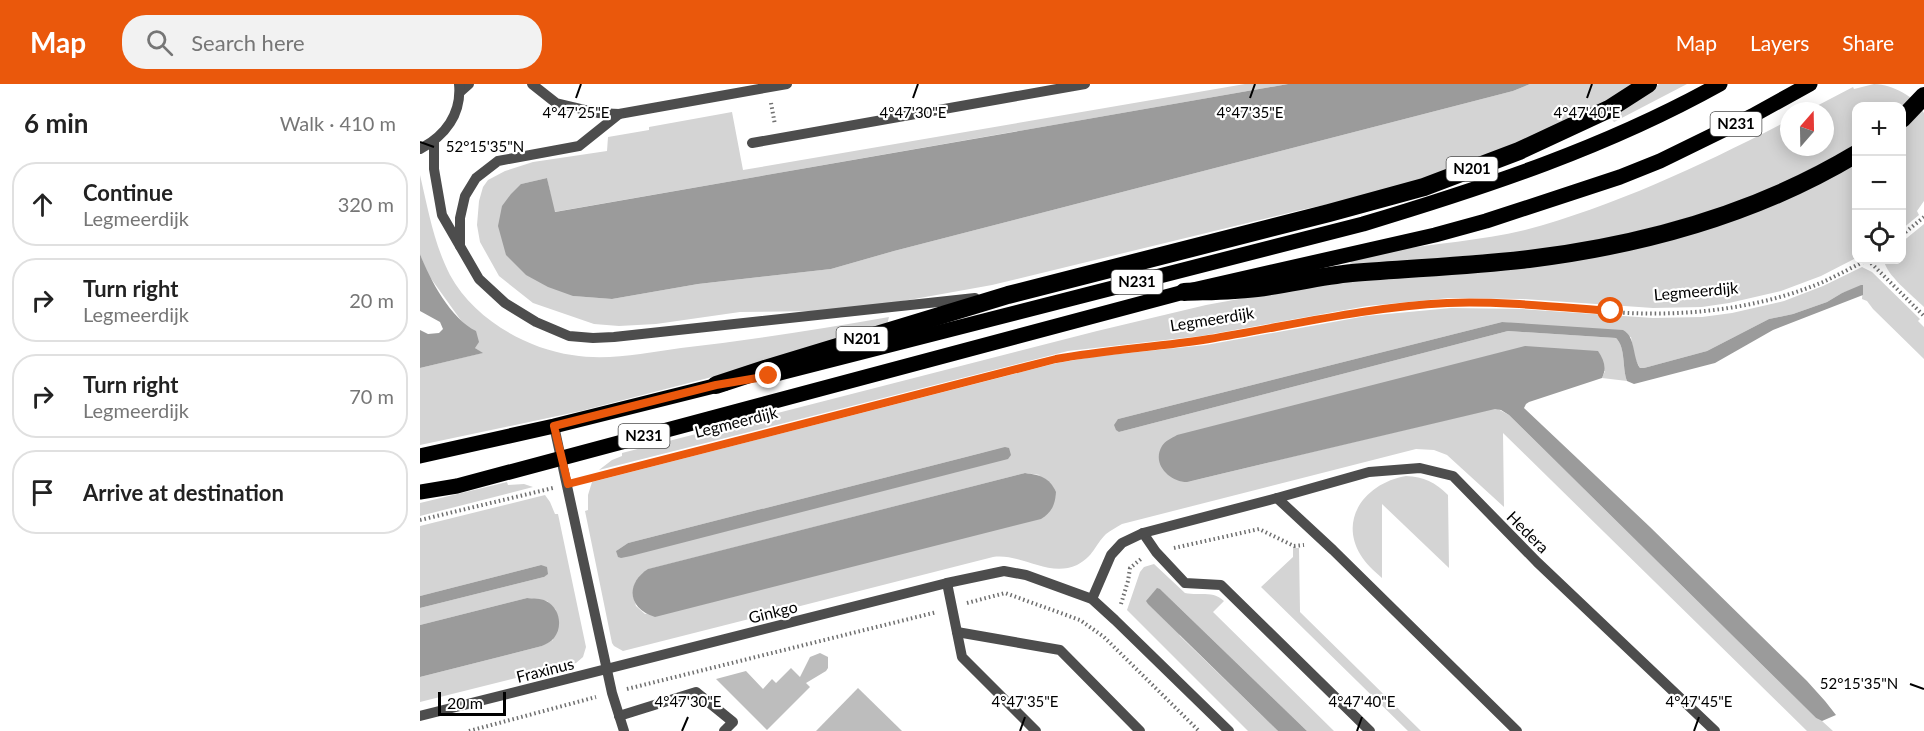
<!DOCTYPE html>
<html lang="en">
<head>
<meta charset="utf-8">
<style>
  body { margin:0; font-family:Lato,sans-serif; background:#f2f2f2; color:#222 }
  .controls { position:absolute; right:18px; top:18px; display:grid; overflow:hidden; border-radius:12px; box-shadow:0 3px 15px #0003 }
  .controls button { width:54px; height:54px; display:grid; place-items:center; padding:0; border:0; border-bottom:2px solid #e0e0e0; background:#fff; color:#222; font:30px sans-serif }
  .compass { position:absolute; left:1360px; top:18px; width:54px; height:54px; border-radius:50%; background:#fff; box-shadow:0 3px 15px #0003; rotate:20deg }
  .scale { position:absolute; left:18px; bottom:15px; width:68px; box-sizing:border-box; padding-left:6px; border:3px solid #000; border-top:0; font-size:16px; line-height:21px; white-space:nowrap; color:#000; -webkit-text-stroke:4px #fff; paint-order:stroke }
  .stop { position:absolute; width:18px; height:18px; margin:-14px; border:4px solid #ea580c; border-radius:50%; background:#fff }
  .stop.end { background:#ea580c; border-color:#fff; box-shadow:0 2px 6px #0008 }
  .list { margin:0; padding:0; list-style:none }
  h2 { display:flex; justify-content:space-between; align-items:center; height:78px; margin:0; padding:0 24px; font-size:26px }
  h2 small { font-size:20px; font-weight:400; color:#767676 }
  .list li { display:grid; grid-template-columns:39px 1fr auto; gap:18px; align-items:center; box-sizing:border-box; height:84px; margin:0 12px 12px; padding:0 12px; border:2px solid #e0e0e0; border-radius:24px }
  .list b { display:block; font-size:22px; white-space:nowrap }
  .list p { margin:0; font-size:20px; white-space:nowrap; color:#767676 }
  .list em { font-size:20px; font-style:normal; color:#767676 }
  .icon { flex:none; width:33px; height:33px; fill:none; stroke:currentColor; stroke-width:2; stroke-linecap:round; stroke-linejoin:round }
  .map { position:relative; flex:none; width:1504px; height:647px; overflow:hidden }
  header { display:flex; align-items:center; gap:36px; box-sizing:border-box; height:84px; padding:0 30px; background:#ea580c; color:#fff }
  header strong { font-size:28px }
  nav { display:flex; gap:33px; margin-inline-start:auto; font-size:21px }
  .search { width:420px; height:54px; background:#f2f2f2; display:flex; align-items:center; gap:15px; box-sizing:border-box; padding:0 21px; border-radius:24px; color:#767676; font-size:22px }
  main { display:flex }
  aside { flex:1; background:#fff }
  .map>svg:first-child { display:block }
  .green { fill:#d4d4d4; fill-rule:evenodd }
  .water { fill:#9b9b9b }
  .building { fill:#bdbdbd }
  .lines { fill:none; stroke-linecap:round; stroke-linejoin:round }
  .path { stroke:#6f6f6f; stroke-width:4; stroke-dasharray:1.5 3; stroke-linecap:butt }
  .minor { stroke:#4d4d4d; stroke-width:10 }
  .major { stroke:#000; stroke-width:15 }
  .highway { stroke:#000; stroke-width:18 }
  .route { stroke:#ea580c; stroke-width:8 }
  .ticks { fill:none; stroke:#000; stroke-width:2 }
  .labels { text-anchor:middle; stroke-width:4.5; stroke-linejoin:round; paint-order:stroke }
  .shield { fill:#fff; stroke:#4c4c4c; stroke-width:1.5 }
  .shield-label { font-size:15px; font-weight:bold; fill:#000 }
  .street-label { font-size:16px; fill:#000; stroke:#fff }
  .ticks-label { font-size:15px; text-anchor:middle; fill:#000; stroke:#fff; stroke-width:4.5; stroke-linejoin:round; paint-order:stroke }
</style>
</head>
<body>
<header>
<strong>Map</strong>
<div class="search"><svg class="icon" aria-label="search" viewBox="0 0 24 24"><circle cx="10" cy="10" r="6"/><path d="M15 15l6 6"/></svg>Search here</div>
<nav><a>Map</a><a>Layers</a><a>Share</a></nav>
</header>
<main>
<aside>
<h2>6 min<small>Walk · 410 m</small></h2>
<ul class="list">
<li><svg class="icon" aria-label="ahead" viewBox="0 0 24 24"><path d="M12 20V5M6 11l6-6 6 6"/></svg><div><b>Continue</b><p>Legmeerdijk</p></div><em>320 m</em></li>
<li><svg class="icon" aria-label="right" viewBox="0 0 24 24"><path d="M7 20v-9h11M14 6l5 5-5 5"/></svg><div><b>Turn right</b><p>Legmeerdijk</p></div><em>20 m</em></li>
<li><svg class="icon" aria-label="right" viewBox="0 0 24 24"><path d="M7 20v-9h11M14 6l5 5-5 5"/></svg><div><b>Turn right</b><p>Legmeerdijk</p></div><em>70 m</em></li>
<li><svg class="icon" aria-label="arrive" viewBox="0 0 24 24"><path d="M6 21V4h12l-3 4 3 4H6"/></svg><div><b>Arrive at destination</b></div></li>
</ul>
</aside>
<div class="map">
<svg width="1504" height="647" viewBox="0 0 1504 647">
  <rect width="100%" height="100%" fill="#fff"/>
  <!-- green -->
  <g class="green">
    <polygon points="825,0 868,0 134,128 127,94 101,100 153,212 192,215 278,200 411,185 474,167 1093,7 1110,0 1214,0 1147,41 989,103 881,126 572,201 472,219 401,227 320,228 236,240 199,242 174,240 113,219 79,192 60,158 57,141 59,117 63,103 68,96 85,87 113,78 187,67 188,53 229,46 229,43 312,28 323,86"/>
    <polygon points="1239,0 1267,0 1194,38 1191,34"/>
    <path d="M 1454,0 C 1474,1 1494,12 1504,29 L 1504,117 L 1497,127 L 1499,131 L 1482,145 L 1482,46 L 1489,37 L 1482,29 L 1482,22 L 1436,22 L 1436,59 C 1345,119 1226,150 1119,166 C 1098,169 1076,170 1055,171 C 1014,175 973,178 932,182 L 930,180 L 931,177 C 944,174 957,169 970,167 C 1015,159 1060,157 1105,146 C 1197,121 1284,80 1369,36 L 1369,63 L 1405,63 L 1405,27 L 1387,27 L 1433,3 L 1434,5 Z"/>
    <polygon points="1436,77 1436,174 1401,192 1361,207 1309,219 1282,223 1233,224 1103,215 1029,214 947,222 781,252 648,267 179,386 192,376 202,372 202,369 677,247 786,221 890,202 1165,172"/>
    <path d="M 0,91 C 8,125 14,160 30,191 C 53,234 105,264 152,271 C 188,277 225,269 261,264 C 331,256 400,245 469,233 L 467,241 L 357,276 L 161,327 L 0,361 L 0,284 L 62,269 L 55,264 L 45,242 L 7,189 L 0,170 Z"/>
    <path d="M 1504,140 L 1504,223 C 1493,212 1465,190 1464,176 L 1482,176 L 1482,158 Z"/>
    <path d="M 1442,183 L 1452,188 L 1500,235 L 1498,237 L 1504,243 L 1504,275 L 1453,225 L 1447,217 L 1442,215 L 1443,202 L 1422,209 L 1407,218 L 1373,230 L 1349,235 L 1287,267 L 1224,284 L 1220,284 L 1215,275 L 1211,253 L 1082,238 L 698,335 L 699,348 L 1088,247 L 1196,254 C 1206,264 1202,284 1207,297 L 1182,294 L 1185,287 L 767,398 L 1076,324 L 1089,331 L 1396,634 L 1402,637 L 1413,647 L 1387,647 L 1083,349 L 1084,423 L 1027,371 L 1014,366 L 996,365 L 702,440 C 697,443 691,446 686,450 C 674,462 674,472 657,481 C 628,494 602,469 573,473 L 203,567 L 194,562 L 192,559 L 165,427 L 168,426 L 168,411 L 172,398 L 637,279 L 679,272 L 786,261 L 946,232 L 1031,224 L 1102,225 L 1233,234 L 1282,233 L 1312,229 L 1364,217 L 1403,202 ZM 585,363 L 196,467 L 208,459 ZM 605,389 L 620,391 L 225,530 L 216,522 L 213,511 L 229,485 Z"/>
    <path d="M 986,392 C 1004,393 1015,398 1028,411 L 1029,484 L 962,420 L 962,494 C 954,487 945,479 940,470 C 918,432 949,398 986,392 Z"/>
    <polygon points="87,398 88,401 104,400 113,403 0,432 0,419"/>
    <polygon points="125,411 130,418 135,430 138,430 166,563 163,573 156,579 0,618 0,593 122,562 133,556 136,526 127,517 107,514 0,541 0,524 124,493 121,481 0,512 0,442"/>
    <polygon points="873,464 879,464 880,528 1001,647 988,647 841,503 873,473"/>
    <path d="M 734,480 L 765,509 C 779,512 793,506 804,517 L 793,528 L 914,647 L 887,647 L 740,505 L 760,552 L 858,647 L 828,647 L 707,526 L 720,488 L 724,483 Z"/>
  </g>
  <!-- water -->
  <g class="water">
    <polygon points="868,0 1110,0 1093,7 474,167 411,185 278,200 192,215 153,212 128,203 106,191 86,171 78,142 82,122 91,110 101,100 127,94 135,128"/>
    <path d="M 0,170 C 10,196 31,235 56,247 L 59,258 L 55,264 L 63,269 L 0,284 L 0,246 L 8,250 L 19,249 L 23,245 L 20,238 L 0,227 Z"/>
    <path d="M 1441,201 L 1443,201 L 1443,211 L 1353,246 L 1295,279 L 1214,300 L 1207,297 C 1202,284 1206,264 1196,254 L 1088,247 L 699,348 L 696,346 L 694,341 L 698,335 L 1082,238 L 1203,246 C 1216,253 1212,272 1220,284 L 1224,284 L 1287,267 L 1349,235 L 1373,230 L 1407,218 L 1422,209 Z"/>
    <path d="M 1105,262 L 1178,267 C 1184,276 1187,284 1182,294 L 1109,318 L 1106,320 L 1104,324 L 1230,443 L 1387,597 L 1405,617 L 1416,631 L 1402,637 L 1396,634 L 1089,331 L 1081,326 L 1075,325 L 767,398 C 750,398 731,380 742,362 C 745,357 752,354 757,351 Z"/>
    <polygon points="585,363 589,364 591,371 588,375 211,472 201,474 198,473 196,467 208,459"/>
    <path d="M 605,389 C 620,391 629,393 636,408 C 635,421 632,428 621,435 L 235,533 C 208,525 205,500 228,485 Z"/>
    <polygon points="121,481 127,483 128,490 124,493 0,524 0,512"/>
    <polygon points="737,504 740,505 887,647 858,647 728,520 726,517"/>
    <path d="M 107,514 C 113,515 121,514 126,517 C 140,524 143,543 134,554 C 131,558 126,560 122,562 L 0,593 L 0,541 Z"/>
  </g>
  <!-- building -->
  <g class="building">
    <polygon points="400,569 408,573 408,584 406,587 386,599 390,603 347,646 296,595 326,587 343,605 352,595 356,599 371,584 380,593 390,573"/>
    <polygon points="438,604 482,647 396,647"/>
  </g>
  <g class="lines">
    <!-- path -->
    <g class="path">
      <polyline points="351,19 355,41"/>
      <polyline points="1482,151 1504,133"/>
      <polyline points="1448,176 1504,232"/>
      <path d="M 161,397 L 636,275 C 686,266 738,263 789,255 C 868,242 946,224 1026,220 C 1103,215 1180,233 1257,229 C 1306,227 1358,217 1403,198 C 1418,191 1433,183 1447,176"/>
      <polyline points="0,436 133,404"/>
      <polyline points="754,464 839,445 874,462 884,461"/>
      <polyline points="547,519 585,509 660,536 684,553 779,647"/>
      <polyline points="701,520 708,497 710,484 721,475"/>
      <polyline points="207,605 517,528"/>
      <polyline points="49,647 176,613"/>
    </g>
    <!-- minor -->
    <g class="minor">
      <polyline points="112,0 136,19 178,29 199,30 367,0"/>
      <polyline points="40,8 49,0"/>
      <polyline points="14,58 14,85 22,131 59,195 85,219 116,238 149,252 173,254 194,253 555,214"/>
      <polyline points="332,59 665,0"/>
      <path d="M 0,65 C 25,52 42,30 39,0"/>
      <polyline points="40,162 40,134 45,112 56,94 78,77 159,62 199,30"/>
      <polyline points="134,342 192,609 204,647"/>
      <polyline points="857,414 913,466 1097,647"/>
      <polyline points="723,449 736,468 765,499 801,501 950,647"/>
      <polyline points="527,499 542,573 616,647"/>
      <polyline points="672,515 691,471 702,459 723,449 857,414 949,388 1000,384 1033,392 1117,478 1295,647"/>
      <polyline points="537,548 640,566 720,647"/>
      <polyline points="0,632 527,499 584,487 606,491 672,515 695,536 809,647"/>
      <polyline points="199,632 276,608 313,638 304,647"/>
    </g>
    <!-- major -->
    <g class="major">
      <path d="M 356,290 L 943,140 C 1066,103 1187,63 1300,0"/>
      <polyline points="0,372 134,342 306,299"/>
      <polyline points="0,408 37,402 764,208 1015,151 1066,137 1200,93 1240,77 1332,32 1390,0"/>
    </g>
    <!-- highway -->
    <g class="highway">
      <polyline points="1482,35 1504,12"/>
      <path d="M 764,208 C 788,207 813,207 837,204 C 869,200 900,192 932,189 C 991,184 1050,182 1109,175 C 1222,161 1338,129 1436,70"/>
      <polyline points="296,301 348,284 588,211 909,129 1004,103 1099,67 1189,25 1228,0"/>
    </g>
  </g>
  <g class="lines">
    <!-- route -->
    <path class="route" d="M 349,292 L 296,301 L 134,342 L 148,400 L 636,275 C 687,266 738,263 789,255 C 868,242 947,223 1027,219 C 1082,217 1137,223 1191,227"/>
  </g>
  <!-- ticks -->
  <path class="ticks" d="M 156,14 L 161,0M 493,14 L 498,0M 830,14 L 835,0M 1167,14 L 1172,0M 0,58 L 14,63M 1490,600 L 1504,605M 262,647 L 268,633M 600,647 L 605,633M 937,647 L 942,633M 1274,647 L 1279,633"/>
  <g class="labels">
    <!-- shield labels -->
    <g class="shield">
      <rect x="1290.5" y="28" width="51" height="24" rx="4.5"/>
      <rect x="1026.5" y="73" width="51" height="24" rx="4.5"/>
      <rect x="691.5" y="186" width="51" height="24" rx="4.5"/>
      <rect x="416.5" y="243" width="51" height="24" rx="4.5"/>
      <rect x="198.5" y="340" width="51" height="24" rx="4.5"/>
    </g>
    <g class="shield-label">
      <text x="1316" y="45">N231</text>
      <text x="1052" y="90">N201</text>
      <text x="717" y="203">N231</text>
      <text x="442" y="260">N201</text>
      <text x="224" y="357">N231</text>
    </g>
    <!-- street labels -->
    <g class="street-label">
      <text transform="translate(1276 207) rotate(-5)" y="6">Legmeerdijk</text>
      <text transform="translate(792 235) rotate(-9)" y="6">Legmeerdijk</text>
      <text transform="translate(316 338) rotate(-14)" y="6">Legmeerdijk</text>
      <text transform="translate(1108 448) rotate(45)" y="6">Hedera</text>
      <text transform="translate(353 528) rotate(-14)" y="6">Ginkgo</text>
      <text transform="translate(125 586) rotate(-14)" y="6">Fraxinus</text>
    </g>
  </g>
  <g class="ticks-label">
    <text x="156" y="34">4°47'25"E</text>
    <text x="493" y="34">4°47'30"E</text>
    <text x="830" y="34">4°47'35"E</text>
    <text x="1167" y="34">4°47'40"E</text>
    <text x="65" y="68">52°15'35"N</text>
    <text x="1439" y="605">52°15'35"N</text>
    <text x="268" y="623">4°47'30"E</text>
    <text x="605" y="623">4°47'35"E</text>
    <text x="942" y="623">4°47'40"E</text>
    <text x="1279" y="623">4°47'45"E</text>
  </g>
</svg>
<div class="controls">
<button>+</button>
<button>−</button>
<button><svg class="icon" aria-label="locate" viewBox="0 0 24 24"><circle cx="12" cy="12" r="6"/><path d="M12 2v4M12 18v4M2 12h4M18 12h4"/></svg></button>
</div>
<svg class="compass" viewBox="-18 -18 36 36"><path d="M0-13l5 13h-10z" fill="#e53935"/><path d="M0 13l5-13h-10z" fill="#767676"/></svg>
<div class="scale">20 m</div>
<div class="stop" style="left:1191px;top:227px"></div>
<div class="stop end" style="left:349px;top:292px"></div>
</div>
</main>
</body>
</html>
